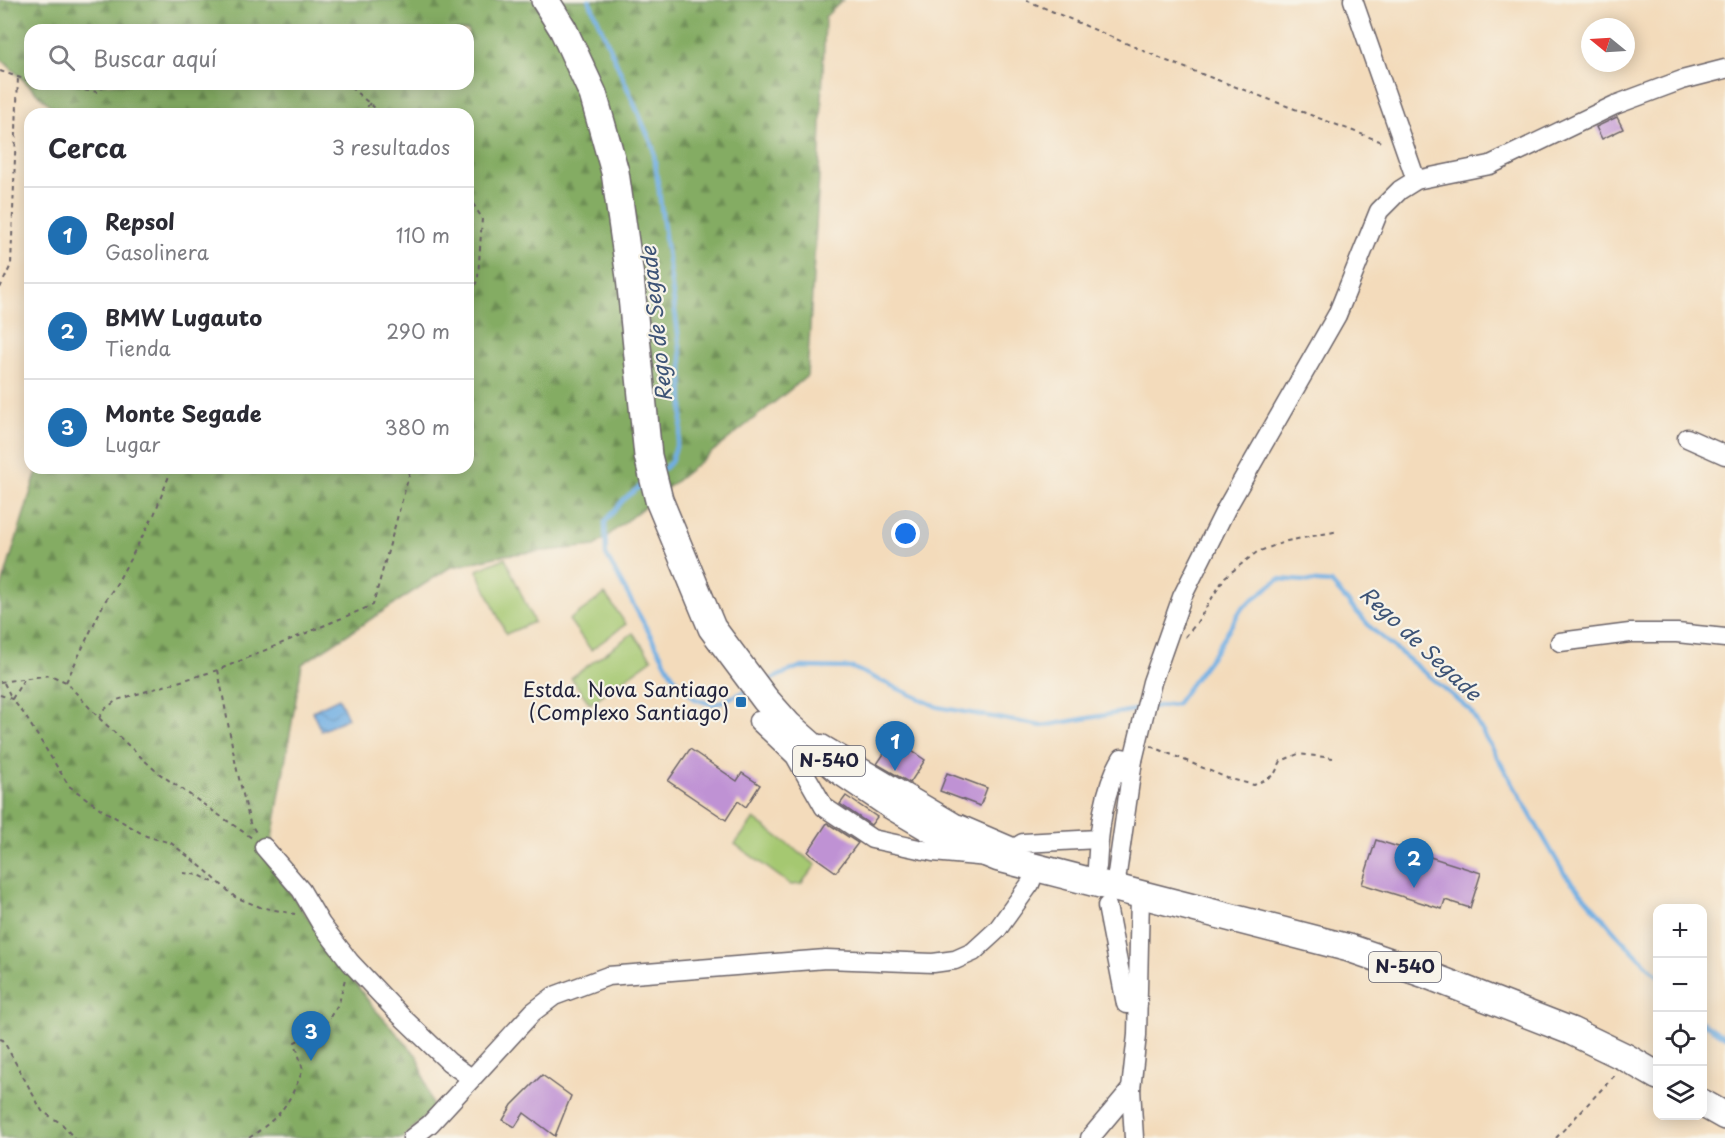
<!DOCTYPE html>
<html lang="es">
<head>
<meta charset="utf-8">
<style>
  body { margin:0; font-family:"Playpen Sans",sans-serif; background:#f2f2f3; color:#2b2b33 }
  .controls { position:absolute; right:18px; bottom:18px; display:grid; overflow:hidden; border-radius:12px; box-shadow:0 3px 15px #0003 }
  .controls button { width:54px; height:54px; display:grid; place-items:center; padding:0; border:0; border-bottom:2px solid #e1e1e2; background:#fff; color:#2b2b33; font:30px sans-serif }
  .compass { position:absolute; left:1581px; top:18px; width:54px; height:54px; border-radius:50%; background:#fff; box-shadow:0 3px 15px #0003; rotate:288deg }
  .you { position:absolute; left:906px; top:534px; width:21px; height:21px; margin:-15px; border:4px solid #fff; border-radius:50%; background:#1a73e8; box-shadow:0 0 0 9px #1a73e833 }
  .badge { display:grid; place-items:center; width:39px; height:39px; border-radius:50%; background:#1f6fb2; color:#fff; font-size:20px; font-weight:700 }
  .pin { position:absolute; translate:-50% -50px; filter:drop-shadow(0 2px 3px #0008) }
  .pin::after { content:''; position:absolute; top:32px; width:21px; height:18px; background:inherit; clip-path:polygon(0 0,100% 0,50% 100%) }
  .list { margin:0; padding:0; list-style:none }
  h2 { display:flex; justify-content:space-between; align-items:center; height:78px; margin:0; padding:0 24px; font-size:26px }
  h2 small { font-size:20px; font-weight:400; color:#7c7c81 }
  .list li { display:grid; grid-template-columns:39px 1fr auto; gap:18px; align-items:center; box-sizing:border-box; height:96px; padding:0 24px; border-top:2px solid #e1e1e2 }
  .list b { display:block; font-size:22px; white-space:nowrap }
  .list p { margin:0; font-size:20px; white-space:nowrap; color:#7c7c81 }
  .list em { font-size:20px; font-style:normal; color:#7c7c81 }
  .icon { flex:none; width:33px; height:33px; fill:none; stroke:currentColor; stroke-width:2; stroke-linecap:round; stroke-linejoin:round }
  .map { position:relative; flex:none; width:1725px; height:1138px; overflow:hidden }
  .search { position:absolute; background:#fff; box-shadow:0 3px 15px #0003; left:24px; top:24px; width:450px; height:66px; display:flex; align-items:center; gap:15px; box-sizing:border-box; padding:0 21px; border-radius:18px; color:#7c7c81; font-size:22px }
  .panel { position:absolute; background:#fff; box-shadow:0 3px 15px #0003; left:24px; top:108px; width:450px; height:366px; border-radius:18px }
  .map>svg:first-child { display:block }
  .green { fill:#a5c871; stroke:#647556; stroke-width:1.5 }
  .forest { fill:url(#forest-firs); stroke:#53674f; stroke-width:1.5; fill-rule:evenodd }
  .water { fill:url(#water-waves); stroke:#49688f; stroke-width:1.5 }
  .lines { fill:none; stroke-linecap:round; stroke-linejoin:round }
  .stream { stroke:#70aee3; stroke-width:4.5 }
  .building { fill:#bf92d4 }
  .minor-casing { stroke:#6b6368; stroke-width:21 }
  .highway-casing { stroke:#6b6368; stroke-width:30 }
  .path { stroke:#6b6368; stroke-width:2; stroke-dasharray:4.5 4.5; stroke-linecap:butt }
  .minor { stroke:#fff; stroke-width:18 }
  .highway { stroke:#fff; stroke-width:27 }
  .poi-dot { fill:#1f6fb2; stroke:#f7f3e8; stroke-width:2 }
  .labels { text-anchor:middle; stroke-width:4.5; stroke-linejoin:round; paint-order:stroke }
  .shield { fill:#f7f3e8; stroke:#62616f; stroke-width:1.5 }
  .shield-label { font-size:18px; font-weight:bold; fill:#22223b }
  .poi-label { font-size:20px; fill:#22223b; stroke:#f7f3e8; text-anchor:end }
  .water-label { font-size:21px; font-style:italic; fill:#3d5376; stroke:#f7f3e8 }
</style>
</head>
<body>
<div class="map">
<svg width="1725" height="1138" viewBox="0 0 1725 1138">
  <defs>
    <pattern id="forest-firs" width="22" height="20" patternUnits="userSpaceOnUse" patternTransform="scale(1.5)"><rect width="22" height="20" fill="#84ac63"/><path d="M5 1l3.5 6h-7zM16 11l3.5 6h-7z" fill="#6c8c53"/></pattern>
    <pattern id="water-waves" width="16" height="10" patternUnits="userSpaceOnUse" patternTransform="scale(1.5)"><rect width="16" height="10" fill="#70aee3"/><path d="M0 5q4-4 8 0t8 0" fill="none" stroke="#5c8db9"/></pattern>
  </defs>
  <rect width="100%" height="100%" fill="#f7f3e8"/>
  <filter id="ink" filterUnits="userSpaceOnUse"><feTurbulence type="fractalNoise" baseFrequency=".0167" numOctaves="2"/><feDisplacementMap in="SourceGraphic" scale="12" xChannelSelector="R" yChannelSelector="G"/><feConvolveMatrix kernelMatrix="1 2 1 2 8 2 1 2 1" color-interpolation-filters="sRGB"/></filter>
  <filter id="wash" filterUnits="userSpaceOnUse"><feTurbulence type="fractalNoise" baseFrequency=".008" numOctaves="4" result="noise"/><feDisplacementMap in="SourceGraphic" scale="24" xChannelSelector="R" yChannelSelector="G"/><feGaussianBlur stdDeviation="1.35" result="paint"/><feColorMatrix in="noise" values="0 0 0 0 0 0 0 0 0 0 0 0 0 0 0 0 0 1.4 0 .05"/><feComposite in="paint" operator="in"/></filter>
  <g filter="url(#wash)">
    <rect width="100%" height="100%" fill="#f3dbbb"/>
    <!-- green -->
    <g class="green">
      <polygon points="505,558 534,622 506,634 477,570"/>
      <polygon points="605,594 626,624 591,650 569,620"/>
      <polygon points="633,633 652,659 590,704 571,678"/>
      <polygon points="754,819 816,865 801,884 791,885 735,844"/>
    </g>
    <!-- forest -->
    <path class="forest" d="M 0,0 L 843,0 L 825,17 L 819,177 L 807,376 L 595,546 L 504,555 L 449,568 L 302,664 L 268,862 L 372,1006 L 418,1057 L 433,1108 L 403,1138 L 0,1138 L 0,592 L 38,468 L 468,468 L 468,114 L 59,114 L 0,58 ZM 30,30 L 468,30 L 468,84 L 30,84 Z"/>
    <!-- water -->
    <polygon class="water" points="339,698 348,718 321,731 312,711"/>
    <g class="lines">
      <!-- stream -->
      <g class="stream">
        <polyline points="589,0 653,147 682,363 683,406 681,431 671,462 662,470"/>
        <polyline points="646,482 625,498 605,522 606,555 673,676 695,699 714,705 746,691"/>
        <polyline points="765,682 799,667 853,668 938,707 1042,726 1140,709"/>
        <polyline points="1152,707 1176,704 1216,650 1242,608 1279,579 1331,583 1373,630 1470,710 1564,873 1622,940 1658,976"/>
        <polyline points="1702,1022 1725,1037"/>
      </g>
    </g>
    <g id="blocks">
      <!-- building -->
      <g class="building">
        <polygon points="1617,117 1623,129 1602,139 1596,127"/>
        <polygon points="894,739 925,760 910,783 877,764"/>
        <polygon points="690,749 737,781 742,773 760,785 746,807 738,801 726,820 668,781"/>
        <polygon points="947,773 987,788 980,806 940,791"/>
        <polygon points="846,796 877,817 871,825 840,804"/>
        <polygon points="827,823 858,843 836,872 808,852"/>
        <polygon points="1376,840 1481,873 1470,908 1445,900 1442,909 1362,884"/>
        <polygon points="542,1075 571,1096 555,1136 524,1113 515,1127 503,1120 512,1105"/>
      </g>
    </g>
  </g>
  <g filter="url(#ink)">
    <use href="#blocks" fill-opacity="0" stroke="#6b6368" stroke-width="1.5"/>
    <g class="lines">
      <!-- minor casing -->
      <g class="minor-casing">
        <g id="minor">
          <polyline points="1353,0 1416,180"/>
          <polyline points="1687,438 1725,455"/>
          <polyline points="1560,642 1630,633 1677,633 1725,638"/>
          <polyline points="758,721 795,756 824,807 872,839 933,852 999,858 1023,843 1098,839"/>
          <polyline points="822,744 954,822 976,846"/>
          <polyline points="959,824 1015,848"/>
          <polyline points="264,847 301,890 321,924 350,962 401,1016 449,1062 471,1078"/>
          <path d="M 1097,867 C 1099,831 1103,790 1122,758 L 1133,760"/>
          <polyline points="1115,888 1133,760 1152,682 1182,597 1226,509 1337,315 1379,211 1400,190 1416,180 1490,165 1615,105 1682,80 1725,69"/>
          <polyline points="1107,906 1126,1004 1138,1004"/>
          <polyline points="412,1138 430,1124 533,1012 554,996 608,976 826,959 933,963 955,960 973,952 997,930 1030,884 1036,869"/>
          <polyline points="1090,1138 1131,1089"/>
          <polyline points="1134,1138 1131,1089 1137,1035 1140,895"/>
        </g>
      </g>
      <!-- highway casing -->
      <g class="highway-casing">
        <g id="highway">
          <polyline points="545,0 563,29 593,94 615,172 630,277 648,456 659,500 712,628 765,699 788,725 838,769 891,805 942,835 999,858 1349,948 1425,974 1571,1031 1625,1057 1658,1076"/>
          <polyline points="1702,1103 1725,1116"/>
        </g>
      </g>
      <!-- path -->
      <g class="path">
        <polyline points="1026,0 1167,61 1385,143"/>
        <polyline points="0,71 30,81"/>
        <polyline points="40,84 98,92 107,84"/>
        <polyline points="342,84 350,87 382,114"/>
        <polyline points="362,114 370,103"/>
        <polyline points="468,196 482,218 478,278 468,303"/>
        <polyline points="0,288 11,265 18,77"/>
        <polyline points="1185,637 1196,624 1225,577 1257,552 1287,541 1339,531"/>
        <polyline points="218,670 236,766 250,823 257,834"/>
        <polyline points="0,682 50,675 66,682 99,718 157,772 252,838"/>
        <polyline points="66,682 104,603 117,583 154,515 172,468"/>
        <polyline points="4,683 12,699 24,679"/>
        <polyline points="0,695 12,699 24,714 69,786 101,809 146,836 171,843 204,869 235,897 260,907 295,914"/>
        <polyline points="99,718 105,709 117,700 218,670 373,605 411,468"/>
        <polyline points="1151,746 1227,778 1254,785 1274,775 1281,761 1298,754 1333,758"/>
        <polyline points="183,873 199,875 217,884"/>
        <polyline points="0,1039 3,1040 42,1111 62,1124 74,1138"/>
        <path d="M 249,1138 C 282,1115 287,1107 303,1070 L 295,1042 L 323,1028 L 339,1003 L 345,979"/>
        <polyline points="1556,1138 1615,1075"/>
      </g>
      <!-- minor -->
      <use href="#minor" class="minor"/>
      <!-- highway -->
      <use href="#highway" class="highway"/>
    </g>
  </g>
  <!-- markers -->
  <rect class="poi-dot" x="735" y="696" width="12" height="12" rx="3"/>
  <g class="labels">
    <!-- shield labels -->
    <g class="shield">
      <rect x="793" y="746" width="72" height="30" rx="4.5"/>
      <rect x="1369" y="952" width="72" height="30" rx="4.5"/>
    </g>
    <g class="shield-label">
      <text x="829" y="767">N-540</text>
      <text x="1405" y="973">N-540</text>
    </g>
    <!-- poi labels -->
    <g class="poi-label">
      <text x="729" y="697">Estda. Nova Santiago<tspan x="729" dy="23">(Complexo Santiago)</tspan></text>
    </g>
    <!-- water labels -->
    <g class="water-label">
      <text transform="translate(657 324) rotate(-96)" y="7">Rego de Segade</text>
      <text transform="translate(1420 644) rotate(43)" y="7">Rego de Segade</text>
    </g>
  </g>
</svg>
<div class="controls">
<button>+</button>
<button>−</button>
<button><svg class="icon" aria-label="locate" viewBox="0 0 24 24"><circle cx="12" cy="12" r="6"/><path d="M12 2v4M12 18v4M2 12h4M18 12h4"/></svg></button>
<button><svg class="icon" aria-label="layers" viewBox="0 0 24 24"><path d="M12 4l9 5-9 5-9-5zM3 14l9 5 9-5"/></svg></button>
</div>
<svg class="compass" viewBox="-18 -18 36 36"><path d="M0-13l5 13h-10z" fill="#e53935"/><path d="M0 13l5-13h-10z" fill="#7c7c81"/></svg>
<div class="you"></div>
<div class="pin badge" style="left:895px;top:771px">1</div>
<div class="pin badge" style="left:1414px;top:888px">2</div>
<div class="pin badge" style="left:311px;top:1061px">3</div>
<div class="search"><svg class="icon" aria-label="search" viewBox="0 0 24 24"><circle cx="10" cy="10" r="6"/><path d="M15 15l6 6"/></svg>Buscar aquí</div>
<section class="panel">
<h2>Cerca<small>3 resultados</small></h2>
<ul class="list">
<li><span class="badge">1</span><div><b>Repsol</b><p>Gasolinera</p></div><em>110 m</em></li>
<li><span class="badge">2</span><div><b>BMW Lugauto</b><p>Tienda</p></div><em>290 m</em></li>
<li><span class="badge">3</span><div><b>Monte Segade</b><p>Lugar</p></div><em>380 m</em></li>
</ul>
</section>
</div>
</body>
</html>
